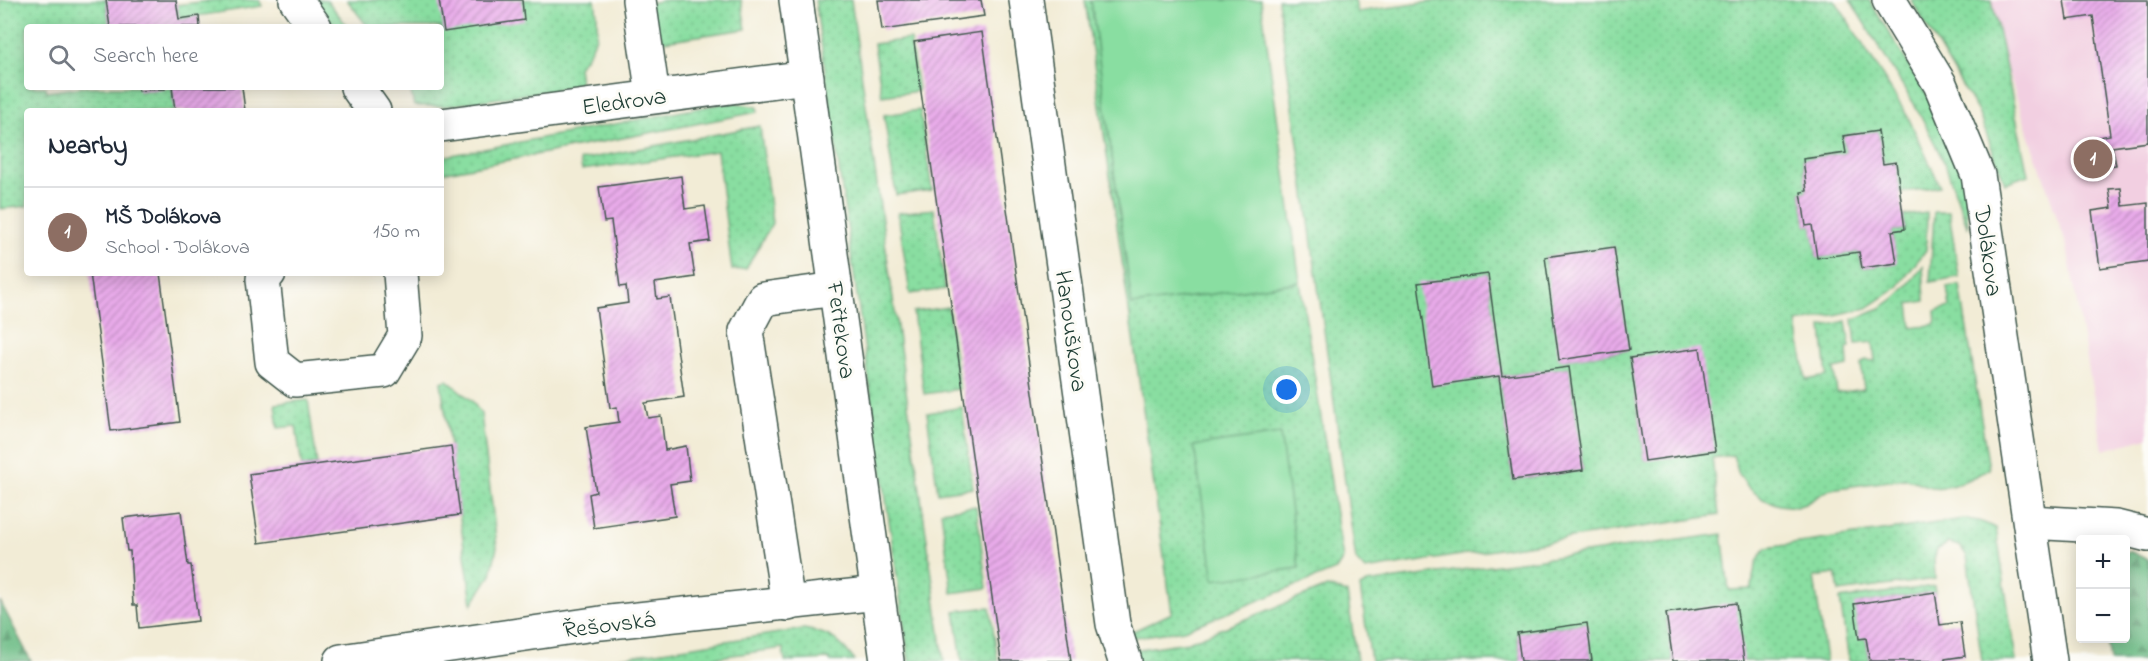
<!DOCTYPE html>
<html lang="en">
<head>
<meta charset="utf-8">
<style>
  body { margin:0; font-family:"Indie Flower",sans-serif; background:#f2f2f3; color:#1f2937 }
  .controls { position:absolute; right:18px; bottom:18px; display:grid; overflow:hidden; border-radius:6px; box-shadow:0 3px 15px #0003 }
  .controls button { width:54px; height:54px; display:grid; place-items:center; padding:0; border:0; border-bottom:2px solid #e0e1e3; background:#fff; color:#1f2937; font:30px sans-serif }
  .you { position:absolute; left:1287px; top:390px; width:21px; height:21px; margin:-15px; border:4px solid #fff; border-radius:50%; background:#1a73e8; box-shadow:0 0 0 9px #1a73e833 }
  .badge { display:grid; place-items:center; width:39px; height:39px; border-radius:50%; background:#b45309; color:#fff; font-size:20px; font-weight:700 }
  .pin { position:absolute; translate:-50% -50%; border:3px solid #fff; box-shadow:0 2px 6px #0006 }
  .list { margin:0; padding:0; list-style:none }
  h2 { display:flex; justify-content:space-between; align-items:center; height:78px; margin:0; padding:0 24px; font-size:26px }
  h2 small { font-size:20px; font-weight:400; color:#747a83 }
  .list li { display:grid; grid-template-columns:39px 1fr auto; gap:18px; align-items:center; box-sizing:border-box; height:90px; padding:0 24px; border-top:2px solid #e0e1e3 }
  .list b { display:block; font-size:22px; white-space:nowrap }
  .list p { margin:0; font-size:20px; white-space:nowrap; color:#747a83 }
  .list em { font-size:20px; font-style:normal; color:#747a83 }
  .icon { flex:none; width:33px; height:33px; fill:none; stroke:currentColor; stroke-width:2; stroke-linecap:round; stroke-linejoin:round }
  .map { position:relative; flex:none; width:2148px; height:661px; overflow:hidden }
  .search { position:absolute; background:#fff; box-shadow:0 3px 15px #0003; left:24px; top:24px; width:420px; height:66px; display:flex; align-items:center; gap:15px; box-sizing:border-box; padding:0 21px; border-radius:6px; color:#747a83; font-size:22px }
  .panel { position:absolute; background:#fff; box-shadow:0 3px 15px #0003; left:24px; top:108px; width:420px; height:168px; border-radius:6px }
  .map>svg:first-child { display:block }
  .built { fill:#f2cfe1 }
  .grass { fill:url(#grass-dots); stroke:#548e6a; stroke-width:1.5; fill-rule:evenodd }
  .forest { fill:url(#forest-firs); stroke:#467d5e; stroke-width:1.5 }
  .park { fill:#89dea1; stroke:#548e6a; stroke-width:1.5 }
  .building { fill:url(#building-hatch) }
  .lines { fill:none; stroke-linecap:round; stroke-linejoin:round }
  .minor-casing { stroke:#3f574c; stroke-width:36 }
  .minor { stroke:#fff; stroke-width:33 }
  .labels { text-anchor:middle; stroke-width:6; stroke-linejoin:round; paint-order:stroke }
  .street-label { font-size:24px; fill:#1f3d34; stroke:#fdfcf7 }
</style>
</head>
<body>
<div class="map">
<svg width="2148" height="661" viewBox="0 0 2148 661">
  <defs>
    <pattern id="grass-dots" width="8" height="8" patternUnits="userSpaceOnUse" patternTransform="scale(1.5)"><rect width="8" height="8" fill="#89dea1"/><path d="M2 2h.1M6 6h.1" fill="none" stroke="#76bf8b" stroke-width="1.8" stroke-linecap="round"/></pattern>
    <pattern id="forest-firs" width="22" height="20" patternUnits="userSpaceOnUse" patternTransform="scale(1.5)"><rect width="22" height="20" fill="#6ebd87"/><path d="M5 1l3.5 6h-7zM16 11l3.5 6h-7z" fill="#5a9b6f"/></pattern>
    <pattern id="building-hatch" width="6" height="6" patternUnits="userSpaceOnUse" patternTransform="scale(1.5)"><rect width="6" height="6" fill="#e9abea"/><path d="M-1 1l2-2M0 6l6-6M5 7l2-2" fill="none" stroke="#bc8cbe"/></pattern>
  </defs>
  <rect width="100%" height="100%" fill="#fdfcf7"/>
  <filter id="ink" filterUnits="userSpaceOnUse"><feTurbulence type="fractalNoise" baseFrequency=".0167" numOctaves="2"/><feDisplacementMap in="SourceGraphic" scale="12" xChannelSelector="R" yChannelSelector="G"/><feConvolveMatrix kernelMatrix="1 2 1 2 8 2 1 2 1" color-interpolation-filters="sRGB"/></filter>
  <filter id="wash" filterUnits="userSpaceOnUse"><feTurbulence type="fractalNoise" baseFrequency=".008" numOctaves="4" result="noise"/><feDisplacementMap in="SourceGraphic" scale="24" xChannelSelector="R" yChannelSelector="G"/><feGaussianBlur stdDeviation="1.35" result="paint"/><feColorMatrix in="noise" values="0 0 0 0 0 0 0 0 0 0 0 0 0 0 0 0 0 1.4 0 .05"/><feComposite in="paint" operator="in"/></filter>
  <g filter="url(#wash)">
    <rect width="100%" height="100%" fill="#f2ecd6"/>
    <!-- built -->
    <polygon class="built" points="1992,0 2148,0 2148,438 2103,450 2067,247 2008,72"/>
    <!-- grass -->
    <g class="grass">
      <polygon points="0,0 106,0 110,27 27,27 27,87 46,87 47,92 84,87 138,87 139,91 172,88 175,111 27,111 27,206 0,209"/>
      <polygon points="216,0 259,0 262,6 179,19 177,5"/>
      <polygon points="315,0 327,0 348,27 334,27"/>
      <path d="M 347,0 L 595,0 C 600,30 598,44 578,67 L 580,83 L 567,88 L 446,106 L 414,106 L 410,87 L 441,87 L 441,27 L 368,27 Z"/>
      <polygon points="665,0 741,0 746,29 664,41 653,21 649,3"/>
      <polygon points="815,0 851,0 944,661 909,661"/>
      <polygon points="1085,0 1091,0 1132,305 1300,282 1343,559 1336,570 1184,630 1130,638 1129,633 1172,613"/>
      <path d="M 1278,0 L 1355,0 L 1357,12 L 1444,0 L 1835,0 L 1908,117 L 1940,186 L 1900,193 L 1896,162 L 1883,164 L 1878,131 L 1843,136 L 1846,153 L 1803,159 L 1807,191 L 1801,192 L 1806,226 L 1812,225 L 1817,258 L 1859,252 L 1862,268 L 1896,263 L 1892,231 L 1905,229 L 1903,216 L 1927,213 L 1926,250 L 1897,288 L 1867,308 L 1797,323 L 1806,380 L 1827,376 L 1822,327 L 1846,321 L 1850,347 L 1847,348 L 1848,366 L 1834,369 L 1837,393 L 1864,389 L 1861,364 L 1866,360 L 1875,361 L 1873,342 L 1856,344 L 1853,319 C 1887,310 1902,294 1923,266 L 1925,301 L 1909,304 L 1912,328 L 1936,324 L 1935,311 L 1950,307 L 1947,287 L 1960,285 L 1989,469 C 1971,478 1952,490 1931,487 C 1921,485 1914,479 1904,479 L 1830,489 L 1805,504 L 1796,507 L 1779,505 L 1763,499 L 1749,488 L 1739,475 L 1733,455 L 1712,458 L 1719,515 L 1365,570 L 1356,560 ZM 1614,247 L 1629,350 L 1560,360 L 1545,257 ZM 1488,274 L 1502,376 L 1569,367 L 1583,470 L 1513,480 L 1499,376 L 1432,385 ZM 1630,358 L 1714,451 L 1645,460 Z"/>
      <polygon points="1850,0 1869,0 1934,106 1965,175 1968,228 1945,164 1919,112"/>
      <polygon points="1911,0 1992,0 2028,175 2005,183 1978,112"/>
      <polygon points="910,39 918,91 882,96 874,44"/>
      <polygon points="731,102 757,107 758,112 441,173 441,157"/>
      <polygon points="920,110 932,190 896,195 884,115"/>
      <polygon points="760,126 772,223 746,269 732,270 717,151 582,170 580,160"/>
      <polygon points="934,209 945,289 910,294 898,213"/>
      <polygon points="1934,212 1949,212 1959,277 1930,282"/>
      <polygon points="948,307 959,389 924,394 913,312"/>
      <polygon points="447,380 472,401 481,414 497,547 491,575 472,604 441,382"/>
      <polygon points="308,400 317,464 302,467 296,426 278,428 275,404"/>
      <polygon points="962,407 973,488 938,493 927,413"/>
      <polygon points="976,506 987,588 952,593 941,511"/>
      <path d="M 1964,519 L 1979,521 L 1996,528 L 2016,661 L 1982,661 L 1967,556 L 1960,546 L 1948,543 L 1937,549 L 1934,560 L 1935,579 L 1839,592 L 1836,574 L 1814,577 L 1826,661 L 1744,661 L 1666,613 L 1673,661 L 1592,661 L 1586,623 L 1517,633 L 1521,661 L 1371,661 L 1360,587 L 1367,583 L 1722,534 L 1729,590 L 1752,589 C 1753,572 1755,561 1766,548 Z"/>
      <polygon points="1934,586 1935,592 1855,604 1866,638 1870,661 1849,661 1840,599"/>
      <polygon points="1327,587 1347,593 1357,661 1135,661 1133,650 1188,642"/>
      <polygon points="990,607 998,661 962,661 955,611"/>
      <path d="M 804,629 C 832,634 838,639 855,661 L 830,661 L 829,659 L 785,661 L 783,648 L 691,661 L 598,661 Z"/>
    </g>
    <!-- forest -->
    <g class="forest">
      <polygon points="2129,551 2148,560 2148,661 2110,661 2107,639 2126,638 2126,552"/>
      <polygon points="0,601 31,661 0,661"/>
    </g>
    <!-- park -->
    <g class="park">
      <polygon points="1091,0 1261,0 1300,282 1132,305"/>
      <polygon points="1280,434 1299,568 1214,580 1194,446"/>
    </g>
    <g id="blocks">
      <!-- building -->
      <g class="building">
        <polygon points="106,0 176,0 179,19 199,16 200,27 110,27"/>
        <polygon points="439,0 522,0 524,20 444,32"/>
        <polygon points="878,0 981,0 984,16 882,30"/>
        <polygon points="2064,0 2148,0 2148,142 2112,147 2116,165 2104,167 2099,137 2110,135 2093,16 2067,20"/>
        <polygon points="982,32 1071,661 1001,661 914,42"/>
        <polygon points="138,87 165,87 165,89 138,91"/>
        <polygon points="172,87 242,87 245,111 175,111"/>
        <polygon points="1878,131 1883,164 1896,162 1905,229 1892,231 1897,263 1862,268 1859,252 1817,258 1812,225 1806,226 1801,192 1807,191 1803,159 1846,153 1843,136"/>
        <polygon points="681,176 685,209 705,206 710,241 690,244 695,277 655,283 657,299 670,297 684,397 645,403 648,418 661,416 665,450 686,446 690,481 670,484 675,516 594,528 589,494 596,492 586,427 619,422 617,407 610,408 596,308 628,303 626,286 620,287 611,221 604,222 599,187"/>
        <polygon points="2121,188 2123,206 2148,203 2148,261 2100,268 2092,211 2112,208 2109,189"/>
        <polygon points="1614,247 1629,350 1559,360 1545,257"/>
        <polygon points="90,273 160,273 180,422 111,431"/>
        <polygon points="1488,274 1502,376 1569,367 1583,470 1513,480 1499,376 1432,386 1418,283"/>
        <polygon points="1700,348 1715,451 1645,461 1630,358"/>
        <polygon points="451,446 460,515 259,543 249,474"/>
        <polygon points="181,511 188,565 191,565 198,621 139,628 137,605 133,605 130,551 127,551 123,518"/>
        <polygon points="1935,592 1940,625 1960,622 1965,656 1945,659 1945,661 1870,661 1866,638 1859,639 1854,604"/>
        <polygon points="1736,603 1744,661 1673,661 1666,613"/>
        <polygon points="1587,623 1592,661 1521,661 1517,633"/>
      </g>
    </g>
  </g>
  <g filter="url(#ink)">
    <use href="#blocks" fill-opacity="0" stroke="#3f574c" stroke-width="1.5"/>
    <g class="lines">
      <!-- minor casing -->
      <g class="minor-casing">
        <g id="minor">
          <polyline points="296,0 315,27"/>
          <polyline points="639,0 653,96"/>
          <polyline points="796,0 887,661"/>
          <polyline points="1026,0 1113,624 1125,661"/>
          <polyline points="1889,0 1940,84 1978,175 2050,661"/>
          <polyline points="357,87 374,111"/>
          <polyline points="441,125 807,77"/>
          <polyline points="269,273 263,279 272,362 295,380 384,371 405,336 400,273"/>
          <polyline points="2030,522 2116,527 2148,535"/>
          <polyline points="788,604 746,331 763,299 836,289"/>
          <polyline points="341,661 601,623 878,593"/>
        </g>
      </g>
      <!-- minor -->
      <use href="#minor" class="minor"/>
    </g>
  </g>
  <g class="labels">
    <!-- street labels -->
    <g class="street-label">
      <text transform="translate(624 101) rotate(-8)" y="8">Eledrova</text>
      <text transform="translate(1989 251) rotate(82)" y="8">Dolákova</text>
      <text transform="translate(842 330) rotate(82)" y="8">Feřtekova</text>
      <text transform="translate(1072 331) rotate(82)" y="8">Hanouškova</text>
      <text transform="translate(609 624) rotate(-7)" y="8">Řešovská</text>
    </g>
  </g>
</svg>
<div class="controls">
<button>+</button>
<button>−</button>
</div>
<div class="you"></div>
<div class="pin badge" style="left:2093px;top:159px;background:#8d6e63">1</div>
<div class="search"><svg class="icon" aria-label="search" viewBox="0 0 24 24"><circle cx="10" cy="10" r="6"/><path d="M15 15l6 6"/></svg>Search here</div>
<section class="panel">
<h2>Nearby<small></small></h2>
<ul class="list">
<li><span class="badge" style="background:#8d6e63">1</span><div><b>MŠ Dolákova</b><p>School · Dolákova</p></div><em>150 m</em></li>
</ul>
</section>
</div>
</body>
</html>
